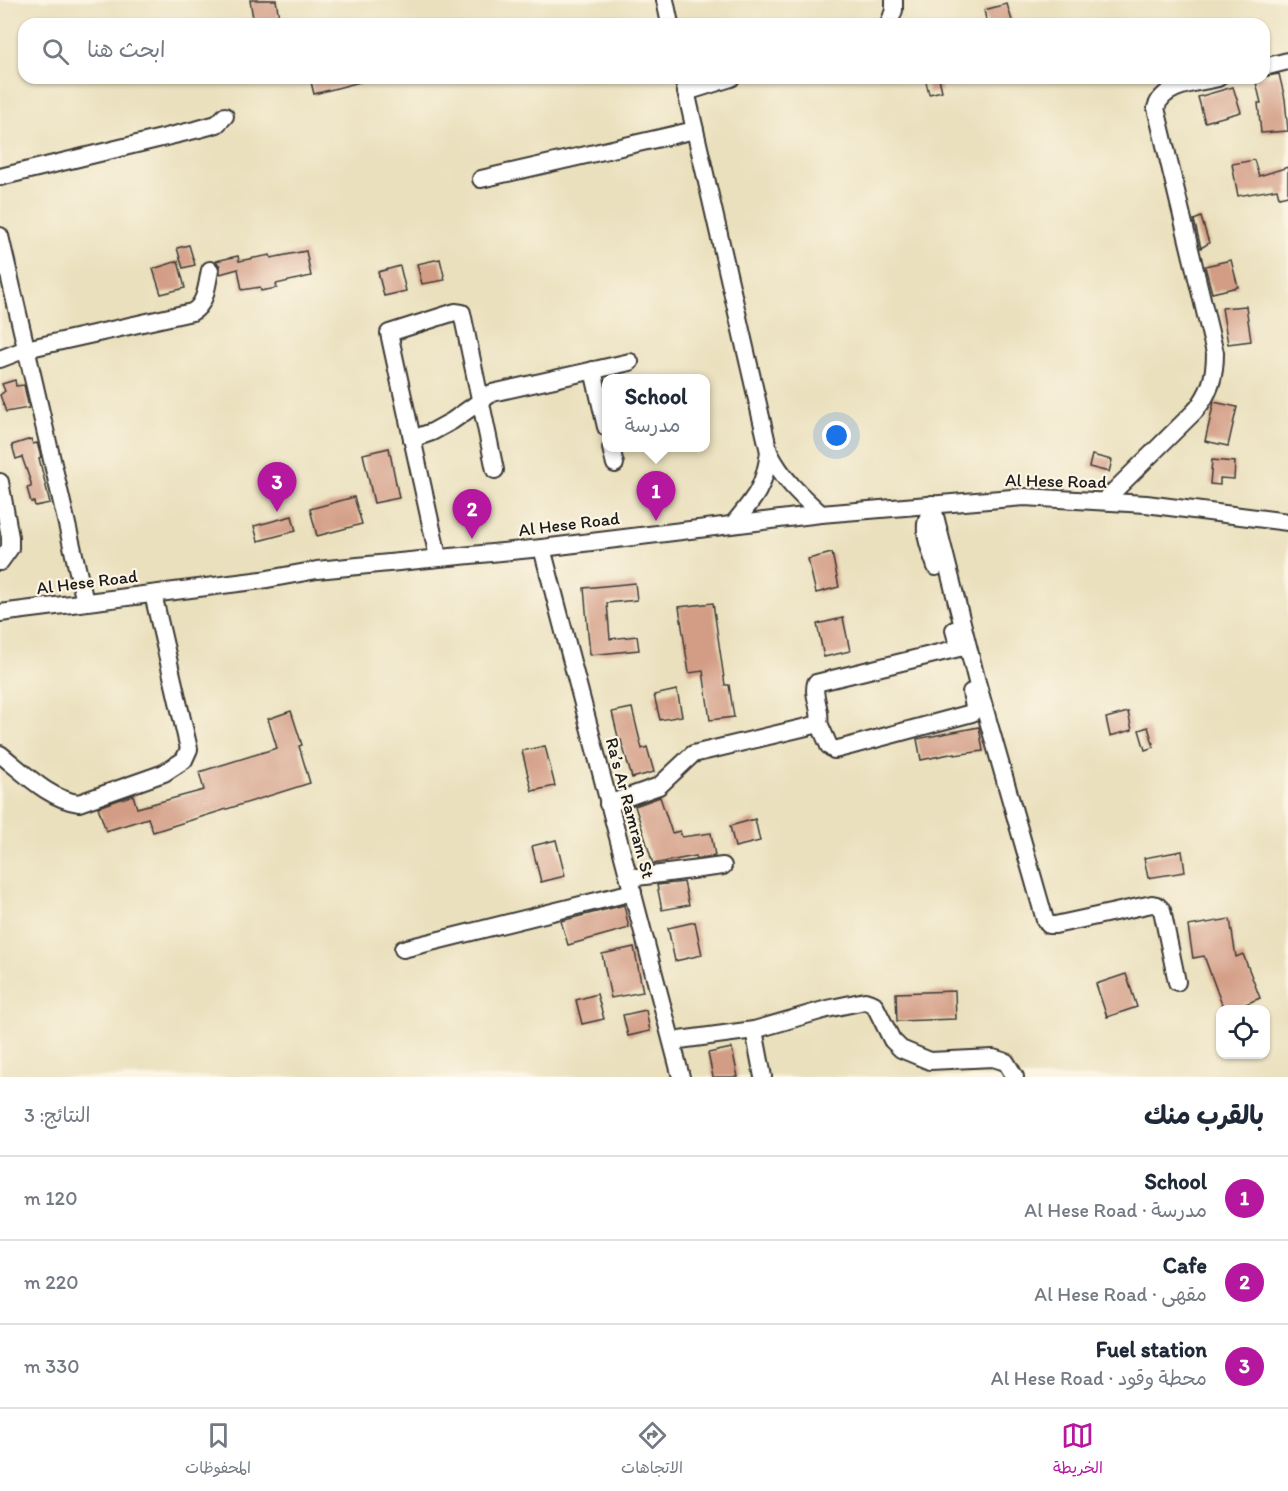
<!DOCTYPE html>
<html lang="ar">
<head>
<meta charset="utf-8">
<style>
  body { margin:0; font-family:Itim,"Playpen Sans Arabic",sans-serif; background:#f2f2f3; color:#1f2937; direction:rtl }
  .controls { position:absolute; right:18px; bottom:18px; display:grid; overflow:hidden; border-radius:12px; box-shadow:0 2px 4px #0004 }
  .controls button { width:54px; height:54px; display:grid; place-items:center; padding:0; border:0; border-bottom:2px solid #e0e1e3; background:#fff; color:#1f2937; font:30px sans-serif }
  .you { position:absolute; left:837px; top:436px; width:21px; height:21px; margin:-15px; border:4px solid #fff; border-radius:50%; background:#1a73e8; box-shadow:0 0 0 9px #1a73e833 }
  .badge { display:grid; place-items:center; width:39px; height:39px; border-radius:50%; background:#b5179e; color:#fff; font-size:20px; font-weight:700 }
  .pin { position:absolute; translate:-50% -50px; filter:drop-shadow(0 2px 3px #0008) }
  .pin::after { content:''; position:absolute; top:32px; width:21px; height:18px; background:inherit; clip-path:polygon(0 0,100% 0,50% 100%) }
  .popup { position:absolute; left:602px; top:374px; width:108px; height:78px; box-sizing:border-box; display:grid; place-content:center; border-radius:12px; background:#fff; filter:drop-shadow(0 2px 4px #0005); font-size:20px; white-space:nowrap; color:#747a83 }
  .popup b { font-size:22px; color:#1f2937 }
  .popup::after { content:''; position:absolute; left:50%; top:100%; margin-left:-12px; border:12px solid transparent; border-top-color:#fff }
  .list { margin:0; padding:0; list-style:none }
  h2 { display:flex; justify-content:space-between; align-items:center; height:78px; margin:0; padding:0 24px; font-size:26px }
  h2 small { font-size:20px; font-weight:400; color:#747a83 }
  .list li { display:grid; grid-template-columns:39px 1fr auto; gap:18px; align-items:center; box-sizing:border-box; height:84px; padding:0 24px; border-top:2px solid #e0e1e3 }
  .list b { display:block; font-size:22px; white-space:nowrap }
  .list p { margin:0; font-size:20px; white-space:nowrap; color:#747a83 }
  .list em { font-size:20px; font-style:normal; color:#747a83 }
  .icon { flex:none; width:33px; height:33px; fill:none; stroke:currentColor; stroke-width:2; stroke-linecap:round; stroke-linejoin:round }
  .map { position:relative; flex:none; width:1288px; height:1077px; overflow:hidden; direction:ltr }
  .search { position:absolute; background:#fff; box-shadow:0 2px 4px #0004; left:18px; right:18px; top:18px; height:66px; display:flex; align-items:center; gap:15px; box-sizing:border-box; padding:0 21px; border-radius:18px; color:#747a83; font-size:22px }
  .sheet { height:330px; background:#fff }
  nav { display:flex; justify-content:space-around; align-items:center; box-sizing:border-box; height:84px; border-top:2px solid #e0e1e3; background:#fff; font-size:16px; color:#747a83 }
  nav a { display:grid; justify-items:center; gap:3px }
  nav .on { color:#b5179e }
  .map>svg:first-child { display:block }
  .building { fill:#d39c85 }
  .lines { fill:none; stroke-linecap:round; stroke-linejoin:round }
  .minor-casing { stroke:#3b3934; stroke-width:20 }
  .minor { stroke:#fff; stroke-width:16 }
  .labels { text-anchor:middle; stroke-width:4.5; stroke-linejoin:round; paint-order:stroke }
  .street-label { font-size:18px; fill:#1c1c1c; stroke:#fcf5e5 }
</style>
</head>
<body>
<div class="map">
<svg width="1288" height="1077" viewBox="0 0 1288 1077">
  <rect width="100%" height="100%" fill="#fcf5e5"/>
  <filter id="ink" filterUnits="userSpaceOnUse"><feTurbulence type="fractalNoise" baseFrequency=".0167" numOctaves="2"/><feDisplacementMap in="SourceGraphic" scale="12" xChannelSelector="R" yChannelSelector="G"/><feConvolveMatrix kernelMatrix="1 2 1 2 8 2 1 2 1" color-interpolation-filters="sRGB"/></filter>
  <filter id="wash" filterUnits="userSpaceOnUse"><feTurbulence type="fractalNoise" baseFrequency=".008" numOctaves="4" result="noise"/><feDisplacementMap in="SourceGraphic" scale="24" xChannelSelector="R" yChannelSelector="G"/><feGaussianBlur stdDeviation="1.35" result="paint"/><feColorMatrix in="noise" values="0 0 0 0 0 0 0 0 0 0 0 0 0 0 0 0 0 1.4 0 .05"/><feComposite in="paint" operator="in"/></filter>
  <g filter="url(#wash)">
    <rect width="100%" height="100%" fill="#eae0bd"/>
    <g id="blocks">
      <!-- building -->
      <g class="building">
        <polygon points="250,0 276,0 280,24 254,24"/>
        <polygon points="1007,4 1013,24 987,24 984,10"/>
        <polygon points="1279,74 1285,99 1288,131 1261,133 1258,103 1261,103 1255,78"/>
        <polygon points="310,78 364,78 364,81 314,94"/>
        <polygon points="925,78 939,78 942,91 929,94"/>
        <polygon points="1233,87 1241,112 1205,122 1198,97"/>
        <polygon points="1254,160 1259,176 1288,167 1288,195 1279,197 1277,189 1238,196 1232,164"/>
        <polygon points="1201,217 1209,243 1201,248 1194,220"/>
        <polygon points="189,245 195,265 183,268 177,248"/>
        <polygon points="306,251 311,276 276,284 277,288 261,291 260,287 242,290 238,269 220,274 220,266 216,261 238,256 239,261 270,255 271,258"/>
        <polygon points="440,259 445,280 422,284 417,264"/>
        <polygon points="1231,260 1238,287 1212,293 1205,266"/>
        <polygon points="178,261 185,288 161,294 153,269"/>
        <polygon points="400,266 406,291 384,296 378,272"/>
        <polygon points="1246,306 1251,341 1228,344 1222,308"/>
        <polygon points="15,380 16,386 24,385 29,408 6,412 0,395 5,391 2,384"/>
        <polygon points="1214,402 1237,407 1228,446 1205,441"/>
        <polygon points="31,439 33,444 37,443 41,457 39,458 50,503 35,506 34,502 31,502 27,488 31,487 31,483 22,457 16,459 12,445"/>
        <polygon points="389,448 399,498 374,503 363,454"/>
        <polygon points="1092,455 1112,460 1109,472 1089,467"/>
        <polygon points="1212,460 1235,462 1234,479 1220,478 1220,485 1210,484"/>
        <polygon points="354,497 362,524 317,536 310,509"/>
        <polygon points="292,516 296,531 258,541 254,526"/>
        <polygon points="832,553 839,587 816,593 808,559"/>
        <polygon points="635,583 637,600 607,603 610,639 637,636 639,650 590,655 584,588"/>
        <polygon points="713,603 725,685 729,685 734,717 710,720 703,671 689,673 679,607"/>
        <polygon points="843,618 850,651 824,657 817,624"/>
        <polygon points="677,690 682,716 660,720 654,695"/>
        <polygon points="632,708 642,749 647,747 654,772 632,778 621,740 619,741 612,712"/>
        <polygon points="291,711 302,745 299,746 310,783 153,832 148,818 106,831 98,807 133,795 137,808 204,790 199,772 277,748 268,719"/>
        <polygon points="1128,712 1132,730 1110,736 1106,718"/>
        <polygon points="979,727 983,751 955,755 955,753 921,760 917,739"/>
        <polygon points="1148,727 1154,747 1145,750 1139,730"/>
        <polygon points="545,746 555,786 532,791 522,751"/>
        <polygon points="660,797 672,833 680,831 682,837 711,833 715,856 696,859 696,856 653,864 635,806"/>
        <polygon points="755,819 760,841 735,847 730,826"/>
        <polygon points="556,840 565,876 541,882 532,846"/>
        <polygon points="1182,851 1185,872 1148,878 1144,858"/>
        <polygon points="684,882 689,905 662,910 657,885"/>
        <polygon points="624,905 629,928 568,945 561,921"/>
        <polygon points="1230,919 1236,957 1243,954 1260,998 1231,1010 1224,1010 1204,956 1193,958 1188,926"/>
        <polygon points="695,922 702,955 675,961 668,928"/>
        <polygon points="634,947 643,992 611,998 602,954"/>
        <polygon points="1126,974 1137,1007 1107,1017 1096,984"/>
        <polygon points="955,991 956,1019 897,1021 896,993"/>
        <polygon points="597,994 604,1019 582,1024 576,1000"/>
        <polygon points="646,1010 650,1031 628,1036 623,1015"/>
        <polygon points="732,1048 738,1077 713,1077 708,1053"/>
      </g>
    </g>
  </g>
  <g filter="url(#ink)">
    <use href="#blocks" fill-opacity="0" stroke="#3b3934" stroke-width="1.5"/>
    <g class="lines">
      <!-- minor casing -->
      <g class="minor-casing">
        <g id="minor">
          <polyline points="665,0 670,24"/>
          <polyline points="889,24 894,10 894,0"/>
          <polyline points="1264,67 1288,61"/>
          <path d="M 683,78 L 769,452 C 782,478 800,495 821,514"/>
          <polyline points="686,92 731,78"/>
          <polyline points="0,177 199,129 217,124 225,116"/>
          <polyline points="481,179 695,130"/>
          <polyline points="0,236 85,602"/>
          <path d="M 0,359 L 26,349 L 192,312 C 206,305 207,284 210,270"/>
          <polyline points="593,370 606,427"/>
          <polyline points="412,439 432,432 452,421 492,393 630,362"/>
          <polyline points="611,448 615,464"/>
          <polyline points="0,482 10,537 10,548 0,562"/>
          <path d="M 1104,501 L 1195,411 C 1210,393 1215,377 1215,353 L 1156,108 C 1163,84 1198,83 1218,78"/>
          <polyline points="932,504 977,682 1045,920 1049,925 1055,925 1152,904 1157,905 1162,910 1177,982"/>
          <path d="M 928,517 C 921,530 932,554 936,567"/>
          <path d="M 734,523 C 755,498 765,486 769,452"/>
          <polyline points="542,548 681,1077"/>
          <polyline points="438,557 389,333 455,312 462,313 495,470"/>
          <polyline points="0,613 262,580 317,570 542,548 821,514 1024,497 1146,504 1288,522"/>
          <polyline points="819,723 829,746 834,750 846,747 972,713 974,707 971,692"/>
          <path d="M 0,754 C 23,772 50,800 79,803 L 164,773 L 184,760 L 189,749 L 153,594"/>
          <path d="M 608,804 L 659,786 L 693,754 L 815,725 L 819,723 C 822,710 812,695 816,683 L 959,648 L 954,630"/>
          <polyline points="629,878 723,866"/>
          <polyline points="403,949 633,892"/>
          <polyline points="754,1030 763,1077"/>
          <polyline points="672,1041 754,1030 827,1009 865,1001 874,1004 892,1040 901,1049 930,1061 993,1058 1006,1062 1015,1077"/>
        </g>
      </g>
      <!-- minor -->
      <use href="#minor" class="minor"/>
    </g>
  </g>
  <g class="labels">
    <!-- street labels -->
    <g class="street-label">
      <text transform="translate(1056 481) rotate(1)" y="6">Al Hese Road</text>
      <text transform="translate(569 524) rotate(-7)" y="6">Al Hese Road</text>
      <text transform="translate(87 582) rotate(-7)" y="6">Al Hese Road</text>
      <text transform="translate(630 808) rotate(75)" y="6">Ra’s Ar Ramram St</text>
    </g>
  </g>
</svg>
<div class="controls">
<button><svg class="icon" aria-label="locate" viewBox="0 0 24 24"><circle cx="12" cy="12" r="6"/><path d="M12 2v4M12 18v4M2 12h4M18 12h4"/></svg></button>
</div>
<div class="you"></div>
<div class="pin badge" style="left:656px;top:521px">1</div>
<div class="popup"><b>School</b>مدرسة</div>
<div class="pin badge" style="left:472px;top:539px">2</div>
<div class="pin badge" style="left:277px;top:512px">3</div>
<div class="search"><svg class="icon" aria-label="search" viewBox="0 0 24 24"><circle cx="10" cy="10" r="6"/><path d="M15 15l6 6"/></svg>ابحث هنا</div>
</div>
<section class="sheet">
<h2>بالقرب منك<small>النتائج: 3</small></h2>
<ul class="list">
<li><span class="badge">1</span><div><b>School</b><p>مدرسة · Al Hese Road</p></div><em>120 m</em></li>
<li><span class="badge">2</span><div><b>Cafe</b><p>مقهى · Al Hese Road</p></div><em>220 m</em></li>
<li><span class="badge">3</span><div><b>Fuel station</b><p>محطة وقود · Al Hese Road</p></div><em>330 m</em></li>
</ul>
</section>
<nav>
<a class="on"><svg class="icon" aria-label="map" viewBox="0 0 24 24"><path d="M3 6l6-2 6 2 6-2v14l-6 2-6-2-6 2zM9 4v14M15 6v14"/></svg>الخريطة</a>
<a><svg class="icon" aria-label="directions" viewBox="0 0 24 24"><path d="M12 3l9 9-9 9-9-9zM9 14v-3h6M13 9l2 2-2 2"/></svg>الاتجاهات</a>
<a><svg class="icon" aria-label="saved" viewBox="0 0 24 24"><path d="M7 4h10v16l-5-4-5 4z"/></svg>المحفوظات</a>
</nav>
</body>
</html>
